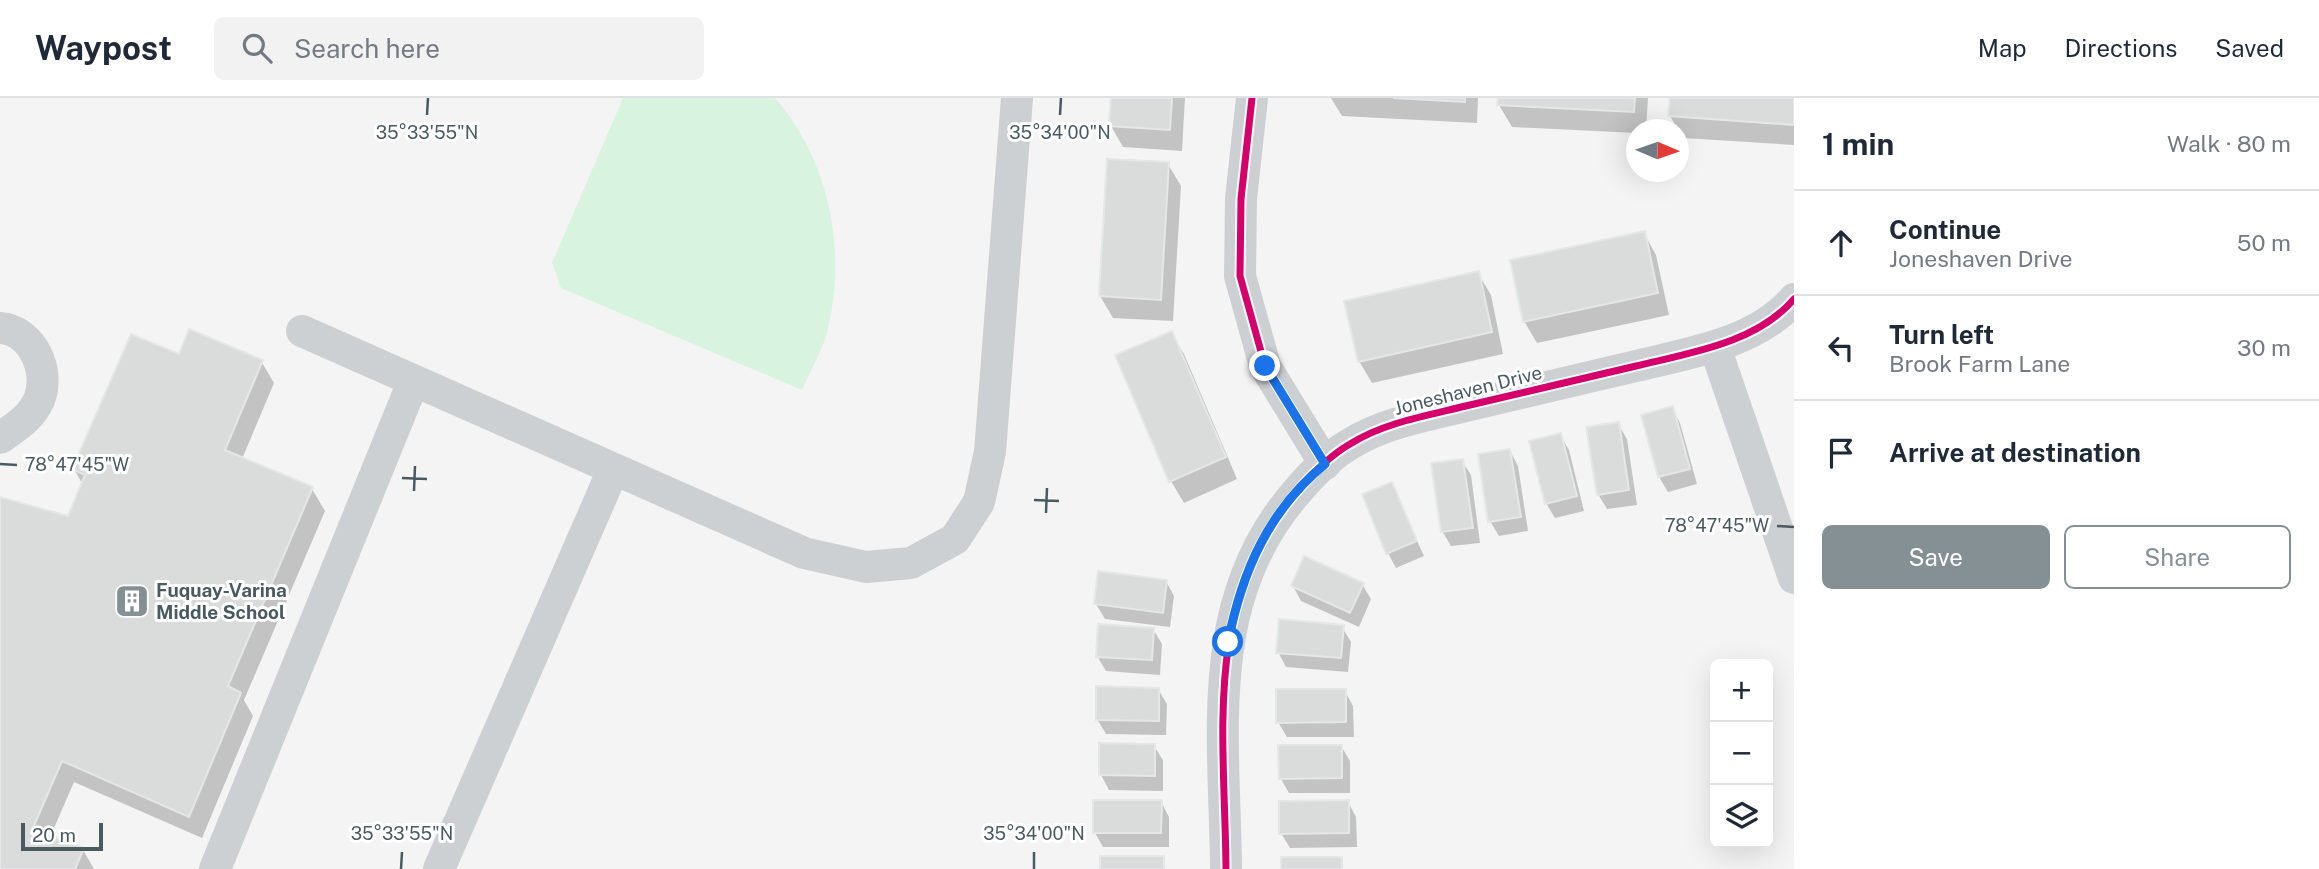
<!DOCTYPE html>
<html lang="en">
<head>
<meta charset="utf-8">
<style>
  body { margin:0; font-family:"Public Sans",sans-serif; background:#f2f2f3; color:#1f2937 }
  .controls { position:absolute; right:21px; bottom:21px; display:grid; overflow:hidden; border-radius:10px; box-shadow:0 7px 28px #0002 }
  .controls button { width:63px; height:63px; display:grid; place-items:center; padding:0; border:0; border-bottom:2px solid #e0e1e3; background:#fff; color:#1f2937; font:35px sans-serif }
  .compass { position:absolute; left:1626px; top:21px; width:63px; height:63px; border-radius:50%; background:#fff; box-shadow:0 7px 28px #0002; rotate:92deg }
  .scale { position:absolute; left:21px; bottom:18px; width:82px; box-sizing:border-box; padding-left:7px; border:4px solid #495a61; border-top:0; font-size:19px; line-height:24px; white-space:nowrap; color:#495a61; -webkit-text-stroke:5px #fff; paint-order:stroke }
  .stop { position:absolute; width:21px; height:21px; margin:-16px; border:5px solid #1a73e8; border-radius:50%; background:#fff }
  .stop.end { background:#1a73e8; border-color:#fff; box-shadow:0 2px 7px #0008 }
  .list { margin:0; padding:0; list-style:none }
  h2 { display:flex; justify-content:space-between; align-items:center; height:91px; margin:0; padding:0 28px; font-size:30px }
  h2 small { font-size:23px; font-weight:400; color:#747a83 }
  .list li { display:grid; grid-template-columns:46px 1fr auto; gap:21px; align-items:center; box-sizing:border-box; height:105px; padding:0 28px; border-top:2px solid #e0e1e3 }
  .list b { display:block; font-size:26px; white-space:nowrap }
  .list p { margin:0; font-size:23px; white-space:nowrap; color:#747a83 }
  .list em { font-size:23px; font-style:normal; color:#747a83 }
  .actions { display:flex; gap:14px; padding:21px 28px }
  .actions a { flex:1; padding:16px 0; border:2px solid #859094; border-radius:10px; text-align:center; font-size:24px; color:#859094 }
  .actions .main { background:#859094; color:#fff }
  .icon { flex:none; width:38px; height:38px; fill:none; stroke:currentColor; stroke-width:2; stroke-linecap:round; stroke-linejoin:round }
  .map { position:relative; flex:none; width:1794px; height:771px; overflow:hidden }
  header { display:flex; align-items:center; gap:42px; box-sizing:border-box; height:98px; padding:0 35px; background:#fff; border-bottom:2px solid #e0e1e3 }
  header strong { font-size:33px }
  nav { display:flex; gap:38px; margin-inline-start:auto; font-size:24px }
  .search { width:490px; height:63px; background:#f2f2f3; display:flex; align-items:center; gap:18px; box-sizing:border-box; padding:0 24px; border-radius:10px; color:#747a83; font-size:26px }
  main { display:flex }
  aside { flex:1; background:#fff }
  .map>svg:first-child { display:block }
  .green { fill:#d8f3df }
  .shadow { fill:#0003 }
  .building { fill:#dadcdc; stroke:#e5e6e7; stroke-width:2 }
  .lines { fill:none; stroke-linecap:round; stroke-linejoin:round }
  .minor { stroke:#cdd0d2; stroke-width:32 }
  .cycleway-casing { stroke:#fff; stroke-width:11 }
  .cycleway { stroke:#d6006c; stroke-width:7 }
  .route { stroke:#1a73e8; stroke-width:9 }
  .ticks { fill:none; stroke:#495a61; stroke-width:2.5 }
  .labels { text-anchor:middle; stroke-width:6; stroke-linejoin:round; paint-order:stroke }
  .street-label { font-size:19px; fill:#495a61; stroke:#fff }
  .poi-label { font-size:19px; font-weight:bold; fill:#495a61; stroke:#fff; text-anchor:start }
  .ticks-label { font-size:18px; text-anchor:middle; fill:#495a61; stroke:#fff; stroke-width:6; stroke-linejoin:round; paint-order:stroke }
</style>
</head>
<body>
<header>
<strong>Waypost</strong>
<div class="search"><svg class="icon" aria-label="search" viewBox="0 0 24 24"><circle cx="10" cy="10" r="6"/><path d="M15 15l6 6"/></svg>Search here</div>
<nav><a>Map</a><a>Directions</a><a>Saved</a></nav>
</header>
<main>
<div class="map">
<svg width="1794" height="771" viewBox="0 0 1794 771">
  <rect width="100%" height="100%" fill="#f4f4f4"/>
  <!-- green -->
  <path class="green" d="M 623,0 L 775,0 C 831,64 848,157 826,238 C 820,256 810,274 802,292 L 561,190 L 552,165 Z"/>
  <!-- shadow -->
  <g class="shadow">
    <polygon points="1113,0 1185,0 1182,53 1123,49 1111,28"/>
    <polygon points="1331,0 1478,0 1477,25 1342,18"/>
    <polygon points="1500,0 1648,0 1646,32 1636,32 1636,35 1512,29 1499,7"/>
    <polygon points="1671,0 1794,0 1794,47 1683,40 1670,18"/>
    <polygon points="1168,66 1181,88 1173,223 1113,220 1100,198"/>
    <polygon points="1644,135 1656,157 1669,217 1537,245 1524,223"/>
    <polygon points="1478,175 1491,197 1503,256 1372,285 1359,263"/>
    <polygon points="1171,235 1184,256 1237,381 1184,405 1171,383 1117,258"/>
    <polygon points="179,258 261,263 274,285 242,361 312,391 325,413 244,602 253,618 202,740 74,684 51,737 83,752 94,771 0,771 0,401 69,420 83,387 74,371"/>
    <polygon points="1672,310 1680,325 1697,386 1668,394 1659,379 1643,318"/>
    <polygon points="1618,326 1627,341 1637,407 1607,411 1598,396"/>
    <polygon points="1560,337 1569,352 1584,413 1555,420 1546,405"/>
    <polygon points="1510,353 1518,368 1528,433 1499,438 1490,423"/>
    <polygon points="1462,363 1471,377 1480,445 1451,448 1442,433"/>
    <polygon points="1391,386 1424,458 1396,470 1388,455"/>
    <polygon points="1166,483 1174,498 1170,529 1105,521 1096,506"/>
    <polygon points="1362,486 1371,501 1359,529 1301,503 1293,488"/>
    <polygon points="1342,529 1351,544 1348,574 1286,569 1278,554"/>
    <polygon points="1153,531 1162,546 1160,577 1106,573 1097,558"/>
    <polygon points="1158,591 1167,606 1166,637 1106,636 1097,621"/>
    <polygon points="1345,593 1353,608 1354,639 1287,639 1278,624"/>
    <polygon points="1101,647 1154,648 1163,662 1163,693 1109,692 1101,677"/>
    <polygon points="1341,648 1350,663 1350,695 1289,695 1281,681"/>
    <polygon points="1161,704 1169,719 1169,749 1103,749 1095,735"/>
    <polygon points="1348,704 1356,719 1357,749 1290,750 1281,735"/>
  </g>
  <!-- building -->
  <g class="building">
    <polygon points="1111,0 1172,0 1170,32 1109,28"/>
    <polygon points="1393,0 1465,0 1465,4"/>
    <polygon points="1498,0 1635,0 1634,14 1497,7"/>
    <polygon points="1670,0 1794,0 1794,27 1668,18"/>
    <polygon points="1107,61 1169,64 1161,202 1099,198"/>
    <polygon points="1645,133 1658,195 1523,224 1510,162"/>
    <polygon points="1479,173 1492,234 1358,264 1344,203"/>
    <polygon points="189,231 263,262 225,352 313,389 228,588 241,595 189,719 62,663 33,730 84,750 75,771 0,771 0,399 68,418 85,377 72,371 131,236 179,256"/>
    <polygon points="1172,233 1226,359 1169,384 1115,257"/>
    <polygon points="1673,308 1690,371 1658,379 1641,317"/>
    <polygon points="1619,324 1629,392 1597,397 1586,329"/>
    <polygon points="1561,335 1577,398 1545,406 1529,343"/>
    <polygon points="1510,351 1521,419 1488,424 1478,356"/>
    <polygon points="1463,361 1473,430 1441,434 1431,365"/>
    <polygon points="1392,384 1417,443 1386,456 1362,396"/>
    <polygon points="1304,458 1364,485 1350,515 1291,488"/>
    <polygon points="1098,473 1167,482 1163,515 1094,506"/>
    <polygon points="1279,521 1344,527 1341,560 1276,555"/>
    <polygon points="1098,526 1154,530 1152,562 1096,559"/>
    <polygon points="1096,588 1159,590 1159,623 1096,622"/>
    <polygon points="1276,591 1346,591 1346,624 1276,625"/>
    <polygon points="1099,645 1155,646 1155,678 1099,677"/>
    <polygon points="1278,647 1342,647 1342,680 1279,681"/>
    <polygon points="1093,702 1162,702 1161,735 1093,735"/>
    <polygon points="1349,702 1349,735 1279,736 1279,703"/>
    <rect x="1100" y="758" width="64" height="13"/>
    <rect x="1281" y="759" width="61" height="12"/>
  </g>
  <g class="lines">
    <!-- minor -->
    <g class="minor">
      <polyline points="1252,0 1241,101 1240,178 1265,268 1325,366"/>
      <path d="M 0,230 C 32,232 51,273 39,302 C 31,320 16,329 0,340"/>
      <polyline points="302,233 804,455 866,469 911,465 955,441 979,404 990,354 1017,0"/>
      <polyline points="1715,249 1794,480"/>
      <polyline points="215,771 413,284"/>
      <polyline points="439,771 613,372"/>
      <path d="M 1226,771 C 1225,639 1202,504 1295,396 C 1310,378 1329,358 1350,346 C 1385,324 1430,317 1470,307 C 1525,294 1581,281 1636,268 C 1689,255 1757,245 1794,201"/>
    </g>
    <!-- cycleway casing -->
    <g class="cycleway-casing">
      <g id="cycleway">
        <polyline points="1252,0 1241,101 1240,178 1265,268 1325,366"/>
        <path d="M 1226,771 C 1225,639 1202,504 1295,396 C 1310,378 1329,358 1350,346 C 1385,324 1430,317 1470,307 C 1525,294 1581,281 1636,268 C 1689,255 1757,245 1794,201"/>
      </g>
    </g>
    <!-- cycleway -->
    <use href="#cycleway" class="cycleway"/>
  </g>
  <g class="lines">
    <!-- route -->
    <path class="route" d="M 1228,544 C 1242,474 1268,413 1325,366 L 1265,268"/>
  </g>
  <!-- ticks -->
  <path class="ticks" d="M 427,17 L 428,0M 1060,17 L 1061,0M 0,366 L 17,367M 402,380 L 427,381M 414,393 L 415,368M 1034,402 L 1059,403M 1046,415 L 1047,390M 1777,428 L 1794,429M 401,771 L 402,754M 1034,771 L 1034,754"/>
  <!-- icons -->
  <defs>
    <g id="building-square" transform="scale(1.75)"><rect x="-9" y="-9" width="18" height="18" rx="4" fill="#859094" stroke="#fff"/><path d="M-4-6H4V6H1V3H-1V6H-4ZM-2.5-4.3h1.7v1.8h-1.7ZM.8-4.3h1.7v1.8H.8ZM-2.5-1h1.7V.8h-1.7ZM.8-1h1.7V.8H.8Z" fill="#fff"/></g>
  </defs>
  <g fill-rule="evenodd">
    <use href="#building-square" x="132" y="503"/>
  </g>
  <g class="labels">
    <!-- street labels -->
    <g class="street-label">
      <text transform="translate(1468 292) rotate(-14)" y="7">Joneshaven Drive</text>
    </g>
    <!-- poi labels -->
    <g class="poi-label">
      <text x="156" y="499">Fuquay-Varina<tspan x="156" dy="22">Middle School</tspan></text>
    </g>
  </g>
  <g class="ticks-label">
    <text x="427" y="41">35°33'55"N</text>
    <text x="1060" y="41">35°34'00"N</text>
    <text x="77" y="373">78°47'45"W</text>
    <text x="1717" y="434">78°47'45"W</text>
    <text x="402" y="742">35°33'55"N</text>
    <text x="1034" y="742">35°34'00"N</text>
  </g>
</svg>
<div class="controls">
<button>+</button>
<button>−</button>
<button><svg class="icon" aria-label="layers" viewBox="0 0 24 24"><path d="M12 4l9 5-9 5-9-5zM3 14l9 5 9-5"/></svg></button>
</div>
<svg class="compass" viewBox="-18 -18 36 36"><path d="M0-13l5 13h-10z" fill="#e53935"/><path d="M0 13l5-13h-10z" fill="#747a83"/></svg>
<div class="scale">20 m</div>
<div class="stop" style="left:1228px;top:544px"></div>
<div class="stop end" style="left:1265px;top:268px"></div>
</div>
<aside>
<h2>1 min<small>Walk · 80 m</small></h2>
<ul class="list">
<li><svg class="icon" aria-label="ahead" viewBox="0 0 24 24"><path d="M12 20V5M6 11l6-6 6 6"/></svg><div><b>Continue</b><p>Joneshaven Drive</p></div><em>50 m</em></li>
<li><svg class="icon" aria-label="left" viewBox="0 0 24 24"><path d="M17 20v-9H6M10 6l-5 5 5 5"/></svg><div><b>Turn left</b><p>Brook Farm Lane</p></div><em>30 m</em></li>
<li><svg class="icon" aria-label="arrive" viewBox="0 0 24 24"><path d="M6 21V4h12l-3 4 3 4H6"/></svg><div><b>Arrive at destination</b></div></li>
</ul>
<div class="actions"><a class="main">Save</a><a>Share</a></div>
</aside>
</main>
</body>
</html>
